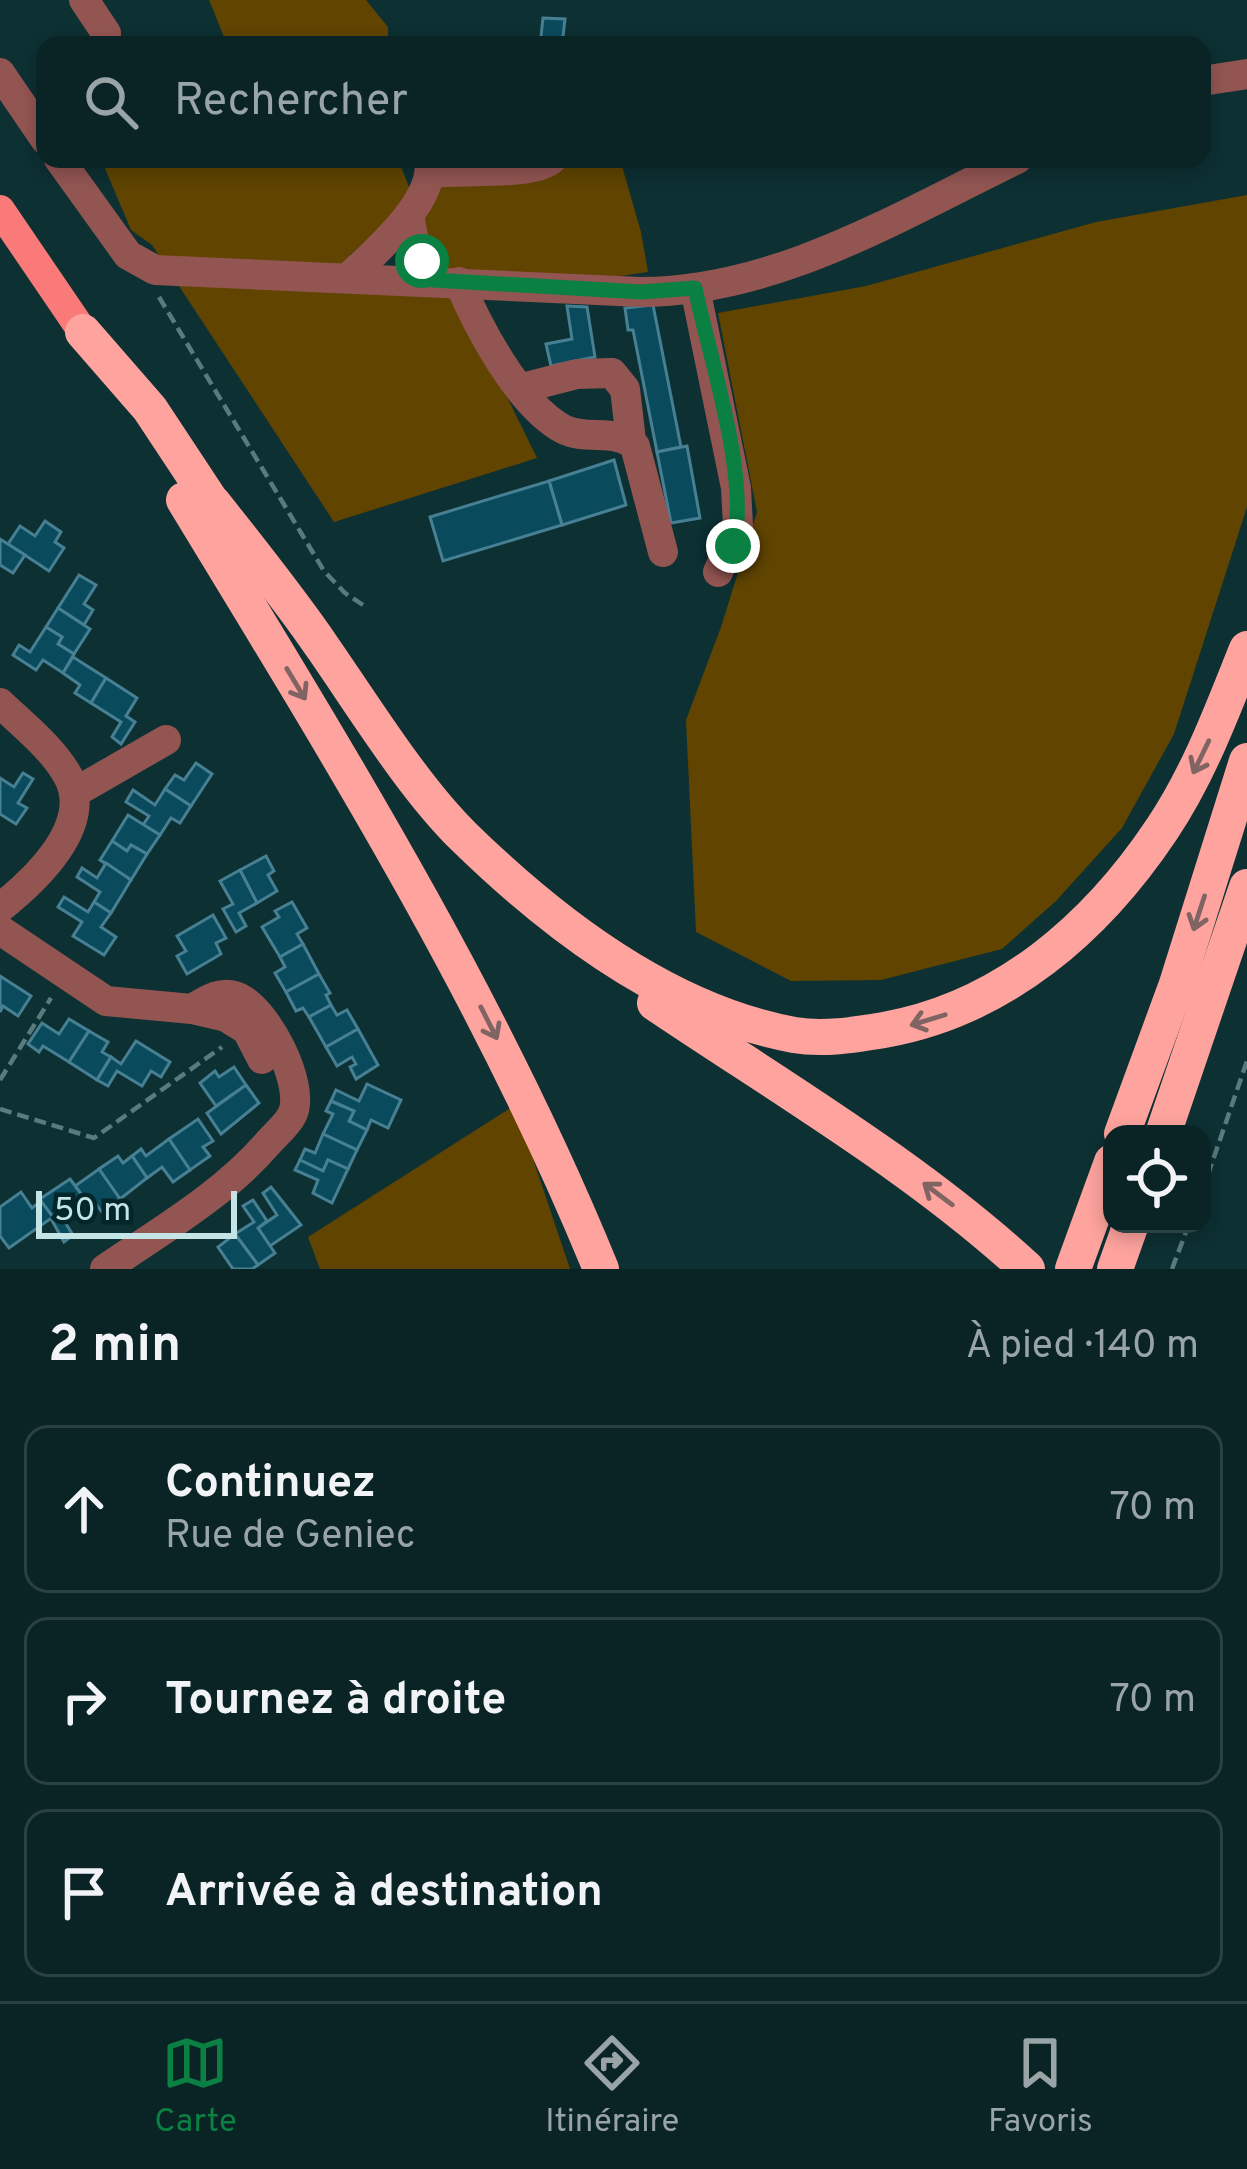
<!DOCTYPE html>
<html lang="fr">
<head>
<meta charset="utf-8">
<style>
  body { margin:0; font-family:Overpass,sans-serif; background:#183032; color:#f1f3f6 }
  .controls { position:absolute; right:36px; bottom:36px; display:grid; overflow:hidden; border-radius:24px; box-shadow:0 6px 18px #0003 }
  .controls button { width:108px; height:108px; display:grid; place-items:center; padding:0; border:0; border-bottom:3px solid #2a4143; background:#0a2426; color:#f1f3f6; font:60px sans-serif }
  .scale { position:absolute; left:36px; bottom:30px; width:201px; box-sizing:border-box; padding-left:12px; border:6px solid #c4e4e6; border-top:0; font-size:33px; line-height:42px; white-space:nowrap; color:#c4e4e6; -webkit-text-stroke:9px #022629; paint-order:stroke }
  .stop { position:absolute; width:36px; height:36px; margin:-27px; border:9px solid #0b8043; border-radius:50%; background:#fff }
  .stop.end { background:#0b8043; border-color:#fff; box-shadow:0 3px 12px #0008 }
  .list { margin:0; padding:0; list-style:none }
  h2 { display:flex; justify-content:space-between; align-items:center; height:156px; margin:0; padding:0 48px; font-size:51px }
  h2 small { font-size:39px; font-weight:400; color:#99a4a7 }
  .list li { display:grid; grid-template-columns:78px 1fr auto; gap:36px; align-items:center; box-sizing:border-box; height:168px; margin:0 24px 24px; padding:0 24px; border:3px solid #2a4143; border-radius:24px }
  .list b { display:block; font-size:45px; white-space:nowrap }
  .list p { margin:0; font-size:39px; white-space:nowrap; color:#99a4a7 }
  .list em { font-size:39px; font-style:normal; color:#99a4a7 }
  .icon { flex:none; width:66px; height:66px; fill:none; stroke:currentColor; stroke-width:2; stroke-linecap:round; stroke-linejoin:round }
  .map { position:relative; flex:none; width:1247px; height:1269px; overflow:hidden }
  .search { position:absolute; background:#0a2426; box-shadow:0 6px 18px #0003; left:36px; right:36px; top:36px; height:132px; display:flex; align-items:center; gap:30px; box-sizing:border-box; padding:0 42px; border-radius:24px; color:#99a4a7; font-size:45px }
  .sheet { height:732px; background:#0a2426 }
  nav { display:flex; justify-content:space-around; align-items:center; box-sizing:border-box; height:168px; border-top:3px solid #2a4143; background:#0a2426; font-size:33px; color:#99a4a7 }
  nav a { display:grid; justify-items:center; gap:6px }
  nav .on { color:#0b8043 }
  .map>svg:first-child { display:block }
  .green { fill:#604400 }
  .building { fill:#0a4a5d; stroke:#477f93; stroke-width:3 }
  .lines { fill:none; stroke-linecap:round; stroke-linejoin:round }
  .path { stroke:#5a7b7e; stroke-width:4.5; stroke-dasharray:12 6; stroke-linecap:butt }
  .minor { stroke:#925552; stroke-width:30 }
  .major { stroke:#f97a78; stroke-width:30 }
  .highway { stroke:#fea39e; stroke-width:36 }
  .oneway { stroke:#806464 }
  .route { stroke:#0b8043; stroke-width:15 }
</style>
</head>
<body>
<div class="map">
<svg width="1247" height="1269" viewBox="0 0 1247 1269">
  <rect width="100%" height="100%" fill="#0d3033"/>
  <!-- green -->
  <g class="green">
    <polygon points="209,0 366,0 388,27 388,45 222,45 224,37"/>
    <polygon points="101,159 398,159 411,192 388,221 350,255 353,279 436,282 464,309 537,458 334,522 152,245 131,230"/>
    <polygon points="562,159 620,159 641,232 648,272 593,280 437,269 419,214 436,185"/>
    <polygon points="1247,195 1247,507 1174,734 1122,828 1056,901 1002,949 881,980 791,981 696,932 686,720 721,627 757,512 718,313 866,286 1096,222"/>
    <polygon points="515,1105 570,1269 320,1269 308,1237"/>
  </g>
  <!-- building -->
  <g class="building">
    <polygon points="543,18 565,19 562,45 540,45"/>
    <polygon points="653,305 681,447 657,452 633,330 628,330 625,308"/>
    <polygon points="567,306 587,307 595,357 551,366 546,344 572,339"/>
    <polygon points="687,446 700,518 671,523 657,452"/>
    <polygon points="614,460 626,505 562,525 549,481"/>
    <polygon points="549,481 562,525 443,561 430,517"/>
    <polygon points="45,521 61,532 55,542 64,548 49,571 8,544 20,526 35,536"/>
    <polygon points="0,539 25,555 13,573 0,565"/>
    <polygon points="79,575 96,585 84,604 93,610 84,625 58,608"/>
    <polygon points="58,608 90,629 74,654 58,644 62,637 46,627"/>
    <polygon points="46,627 62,637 58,644 74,654 63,673 43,660 36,670 13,655 19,645 30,652"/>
    <polygon points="73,657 106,678 91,703 75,693 80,685 63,673"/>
    <polygon points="106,678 137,698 126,716 135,722 121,744 112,737 121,722 91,703"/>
    <polygon points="196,763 212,774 191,806 165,789 175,775 184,780"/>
    <polygon points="23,773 33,779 18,803 27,808 16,824 0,814 0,778 14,787"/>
    <polygon points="165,789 191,806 180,823 171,818 160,835 143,825 149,816 126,802 133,790 155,805"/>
    <polygon points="128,815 160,835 147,854 131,845 127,851 112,841"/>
    <polygon points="112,841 127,851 131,845 147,854 131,880 100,860"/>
    <polygon points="266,856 274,871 268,875 277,891 257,903 240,870"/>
    <polygon points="106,863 131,880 111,913 94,902 100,892 77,877 82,868 97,878"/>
    <polygon points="240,870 257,903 239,913 246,926 236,932 223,909 233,904 220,881"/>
    <polygon points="64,897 88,912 94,902 111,913 101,927 116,937 104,955 73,936 82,922 58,907"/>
    <polygon points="292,902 307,928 297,934 303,944 280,957 262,927 279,917 275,911"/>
    <polygon points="213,915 226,938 216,943 221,954 187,974 177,956 186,951 177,936"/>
    <polygon points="303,944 319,974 286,992 275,973 285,967 280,957"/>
    <polygon points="319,974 330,993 326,995 331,1005 309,1017 303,1008 296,1011 286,992"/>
    <polygon points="0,976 31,996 18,1016 3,1006 0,1012"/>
    <polygon points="331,1005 337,1015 347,1010 358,1029 326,1047 309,1017"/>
    <polygon points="69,1019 89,1031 69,1062 43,1046 39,1052 28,1044 42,1023 59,1034"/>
    <polygon points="358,1029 378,1065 356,1079 350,1067 356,1064 352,1057 337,1066 326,1047"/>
    <polygon points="89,1031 108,1042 102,1052 111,1057 97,1080 69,1062"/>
    <polygon points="136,1041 170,1062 161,1077 151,1071 142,1086 117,1071 108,1086 97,1080 111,1057 121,1064"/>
    <polygon points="234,1067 246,1085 216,1106 200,1083 215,1071 219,1077"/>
    <polygon points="367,1084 401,1100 388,1128 371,1120 367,1130 349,1121 354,1111 331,1101 336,1090 359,1101"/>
    <polygon points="246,1085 259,1103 221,1134 207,1113"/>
    <polygon points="331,1101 354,1111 349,1121 367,1130 357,1150 323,1134 333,1114 326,1111"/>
    <polygon points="198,1119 213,1141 203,1147 210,1156 190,1170 169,1139"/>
    <polygon points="323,1134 357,1150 348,1169 328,1160 323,1171 300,1160 305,1149 315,1153"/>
    <polygon points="169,1139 190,1170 173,1182 162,1167 147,1178 132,1156 141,1149 146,1156"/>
    <polygon points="118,1156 123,1163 132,1156 147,1178 120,1199 99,1169"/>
    <polygon points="300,1160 323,1171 328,1160 348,1169 332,1203 313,1193 318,1180 295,1170"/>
    <polygon points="99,1169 120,1199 102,1212 91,1198 86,1201 75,1186"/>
    <polygon points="70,1179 87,1202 71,1214 66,1208 59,1213 73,1235 64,1242 40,1199"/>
    <polygon points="271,1187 301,1225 270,1246 258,1228 277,1215 263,1193"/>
    <polygon points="21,1192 32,1208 41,1201 53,1217 9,1248 0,1236 0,1207"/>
    <polygon points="253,1200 267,1221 258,1228 275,1253 258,1265 235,1234 254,1222 243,1206"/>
    <polygon points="235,1234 258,1265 252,1269 233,1269 218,1247"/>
  </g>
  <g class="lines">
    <!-- path -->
    <g class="path">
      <polyline points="159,297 324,571 345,593 363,605"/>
      <polyline points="0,1080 51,998"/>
      <polyline points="0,1109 94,1138 222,1047"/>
      <polyline points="1202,1192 1247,1061"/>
      <polyline points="1172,1269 1189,1224"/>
    </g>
    <!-- minor -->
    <g class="minor">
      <polyline points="84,0 106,33"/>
      <polyline points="0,73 45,139"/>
      <polyline points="1202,81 1247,74"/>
      <path d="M 59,159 L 128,255 L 155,270 L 641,292 C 778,291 897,217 1017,159"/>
      <path d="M 431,173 C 461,169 533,176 552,159"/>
      <polyline points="409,215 414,242 433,280"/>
      <path d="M 349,277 C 376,251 437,200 429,159"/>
      <path d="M 459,282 C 478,327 518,404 563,429 C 586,441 617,428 635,446 L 663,552"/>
      <polyline points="695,288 736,488 738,526 718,572"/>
      <polyline points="522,388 577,374 612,373 625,389 631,441"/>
      <path d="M 0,703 C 23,725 54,749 69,778 C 93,827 34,881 0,908"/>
      <polyline points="74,793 166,740"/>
      <polyline points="0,930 106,1001 192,1009 226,1017 247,1030 262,1059"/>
      <path d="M 105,1269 C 162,1230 223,1195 268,1143 C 275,1135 287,1125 292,1115 C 307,1086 265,1005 235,996 C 219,991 206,1001 192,1009"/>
    </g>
    <!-- major -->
    <polyline class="major" points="0,210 83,332"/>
    <!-- highway -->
    <g class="highway">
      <polyline points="83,332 150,409 224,521"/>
      <path d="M 184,500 C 336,750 490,997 601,1269"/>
      <path d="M 213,503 C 251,551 289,598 323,648 C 364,707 413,787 464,837 C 553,924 668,1012 794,1035 C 823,1040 854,1035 884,1030 C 1003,1009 1096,928 1162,829 C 1199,774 1222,711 1247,649"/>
      <path d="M 655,1003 C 781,1088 915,1166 1027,1269"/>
      <polyline points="1122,1134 1177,984 1247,761"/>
      <polyline points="1163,1134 1247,887"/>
      <polyline points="1073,1269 1112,1162"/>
      <polyline points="1115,1269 1131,1224"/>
    </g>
  </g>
  <!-- one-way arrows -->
  <defs><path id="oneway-shaft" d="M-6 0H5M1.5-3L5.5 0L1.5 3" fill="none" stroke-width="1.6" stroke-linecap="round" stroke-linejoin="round" transform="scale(3)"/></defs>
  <g class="oneway">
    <use href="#oneway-shaft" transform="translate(296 684) rotate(59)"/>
    <use href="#oneway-shaft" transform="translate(1201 757) rotate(116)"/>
    <use href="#oneway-shaft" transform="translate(1199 913) rotate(108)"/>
    <use href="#oneway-shaft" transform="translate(928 1020) rotate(163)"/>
    <use href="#oneway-shaft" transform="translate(489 1023) rotate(63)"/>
    <use href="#oneway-shaft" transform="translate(938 1194) rotate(-143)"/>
  </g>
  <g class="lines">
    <!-- route -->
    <path class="route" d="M 422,261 L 433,280 L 641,292 L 695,288 C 709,356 751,481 733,546"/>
  </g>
</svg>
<div class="controls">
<button><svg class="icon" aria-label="locate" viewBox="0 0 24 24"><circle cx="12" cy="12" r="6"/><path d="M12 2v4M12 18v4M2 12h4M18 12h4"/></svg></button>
</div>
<div class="scale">50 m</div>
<div class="stop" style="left:422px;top:261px"></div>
<div class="stop end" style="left:733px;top:546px"></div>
<div class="search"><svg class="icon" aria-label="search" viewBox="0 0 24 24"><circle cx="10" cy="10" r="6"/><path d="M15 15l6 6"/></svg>Rechercher</div>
</div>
<section class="sheet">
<h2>2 min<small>À pied · 140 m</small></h2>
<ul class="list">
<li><svg class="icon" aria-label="ahead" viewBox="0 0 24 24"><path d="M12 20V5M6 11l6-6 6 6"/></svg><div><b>Continuez</b><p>Rue de Geniec</p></div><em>70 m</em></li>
<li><svg class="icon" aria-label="right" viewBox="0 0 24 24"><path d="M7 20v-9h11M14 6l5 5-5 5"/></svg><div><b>Tournez à droite</b></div><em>70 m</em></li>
<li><svg class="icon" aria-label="arrive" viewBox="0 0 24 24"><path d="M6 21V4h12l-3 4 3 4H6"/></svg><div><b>Arrivée à destination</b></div></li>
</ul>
</section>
<nav>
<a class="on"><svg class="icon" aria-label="map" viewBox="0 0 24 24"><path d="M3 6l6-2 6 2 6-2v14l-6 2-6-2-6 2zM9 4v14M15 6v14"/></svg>Carte</a>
<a><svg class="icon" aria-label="directions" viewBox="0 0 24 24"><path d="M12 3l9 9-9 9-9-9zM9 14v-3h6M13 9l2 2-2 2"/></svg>Itinéraire</a>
<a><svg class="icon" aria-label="saved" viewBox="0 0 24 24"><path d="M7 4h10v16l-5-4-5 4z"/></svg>Favoris</a>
</nav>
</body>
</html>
